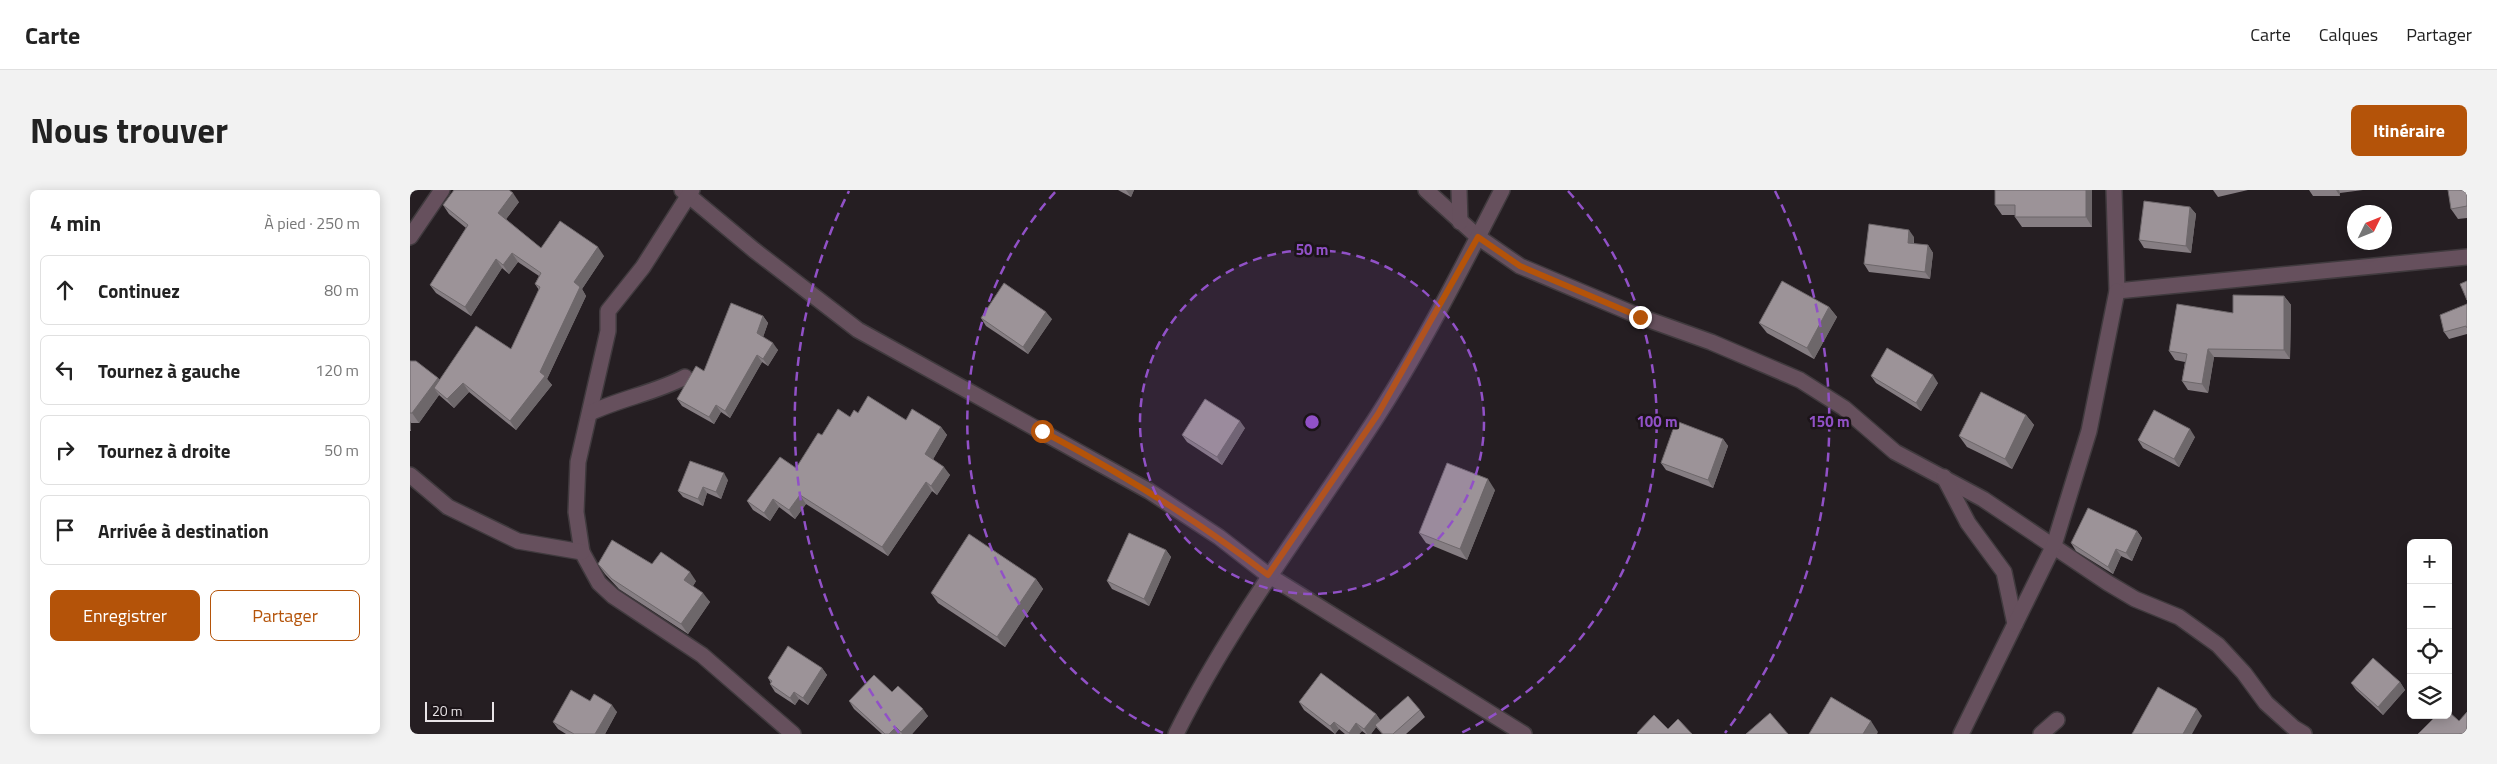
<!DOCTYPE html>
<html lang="fr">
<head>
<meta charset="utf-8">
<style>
  body { margin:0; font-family:"Titillium Web",sans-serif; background:#f2f2f2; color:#222 }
  .controls { position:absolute; right:15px; bottom:15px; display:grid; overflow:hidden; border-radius:8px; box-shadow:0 2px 12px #0003 }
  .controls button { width:45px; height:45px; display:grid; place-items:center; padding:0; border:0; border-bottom:1px solid #e0e0e0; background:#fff; color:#222; font:25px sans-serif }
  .compass { position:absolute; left:1937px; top:15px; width:45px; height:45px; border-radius:50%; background:#fff; box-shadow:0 2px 12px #0003; rotate:47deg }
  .scale { position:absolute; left:15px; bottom:12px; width:69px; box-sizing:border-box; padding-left:5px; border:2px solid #e9e4e7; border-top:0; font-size:14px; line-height:18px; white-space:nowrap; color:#e9e4e7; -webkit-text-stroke:4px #1b1418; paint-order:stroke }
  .stop { position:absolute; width:15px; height:15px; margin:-11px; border:4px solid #b45309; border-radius:50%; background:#fff }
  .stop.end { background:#b45309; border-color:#fff; box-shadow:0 1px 5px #0008 }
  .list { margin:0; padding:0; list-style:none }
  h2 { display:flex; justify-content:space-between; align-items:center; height:65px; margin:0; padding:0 20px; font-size:21px }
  h2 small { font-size:16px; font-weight:400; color:#767676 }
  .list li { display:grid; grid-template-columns:32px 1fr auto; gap:15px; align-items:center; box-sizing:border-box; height:70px; margin:0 10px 10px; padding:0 10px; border:1px solid #e0e0e0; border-radius:8px }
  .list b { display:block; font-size:19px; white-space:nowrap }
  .list em { font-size:16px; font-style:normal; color:#767676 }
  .actions { display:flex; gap:10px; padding:15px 20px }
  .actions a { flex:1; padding:11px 0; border:1px solid #b45309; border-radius:8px; text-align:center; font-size:18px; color:#b45309 }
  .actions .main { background:#b45309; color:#fff }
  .icon { flex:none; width:28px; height:28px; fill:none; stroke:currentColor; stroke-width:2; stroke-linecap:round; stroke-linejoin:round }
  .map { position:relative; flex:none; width:2057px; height:544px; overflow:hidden; border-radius:8px }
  header { display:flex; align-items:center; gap:30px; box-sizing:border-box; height:70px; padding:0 25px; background:#fff; border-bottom:1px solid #e0e0e0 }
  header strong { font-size:24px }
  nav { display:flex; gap:28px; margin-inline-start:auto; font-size:18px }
  .intro { display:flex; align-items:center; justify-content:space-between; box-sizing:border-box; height:120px; padding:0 30px }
  h1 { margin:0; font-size:35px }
  .button { padding:12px 22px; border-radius:8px; background:#b45309; color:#fff; font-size:18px; font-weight:700 }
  main { display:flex; gap:30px; padding:0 30px }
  aside { flex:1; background:#fff; border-radius:8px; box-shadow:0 2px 12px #0003 }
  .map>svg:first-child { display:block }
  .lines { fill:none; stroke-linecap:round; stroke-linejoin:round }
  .minor-casing { stroke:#403a3e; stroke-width:18 }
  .minor { stroke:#66505d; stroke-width:15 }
  .wall { fill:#867e83 }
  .shaded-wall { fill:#6d676a }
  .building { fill:#9c9398; stroke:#6d676a }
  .route { stroke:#b45309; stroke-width:6 }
  .ring { fill:none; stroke:#9151c7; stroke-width:2.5; stroke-dasharray:9 6 }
  .centre { fill:#9151c7; stroke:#1b1418; stroke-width:2.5 }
  .ring-label { font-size:15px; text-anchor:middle; font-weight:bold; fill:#9151c7; stroke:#1b1418; stroke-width:5; stroke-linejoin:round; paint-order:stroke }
</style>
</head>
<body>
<header>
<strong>Carte</strong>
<nav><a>Carte</a><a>Calques</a><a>Partager</a></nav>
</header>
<div class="intro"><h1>Nous trouver</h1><a class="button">Itinéraire</a></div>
<main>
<aside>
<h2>4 min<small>À pied · 250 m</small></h2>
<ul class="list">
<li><svg class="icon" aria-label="ahead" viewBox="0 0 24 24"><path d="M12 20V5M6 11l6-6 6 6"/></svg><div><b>Continuez</b></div><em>80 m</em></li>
<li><svg class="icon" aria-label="left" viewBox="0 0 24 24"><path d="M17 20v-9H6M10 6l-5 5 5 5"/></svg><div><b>Tournez à gauche</b></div><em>120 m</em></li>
<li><svg class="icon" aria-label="right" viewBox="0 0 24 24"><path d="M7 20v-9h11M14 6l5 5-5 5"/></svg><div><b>Tournez à droite</b></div><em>50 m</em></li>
<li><svg class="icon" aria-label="arrive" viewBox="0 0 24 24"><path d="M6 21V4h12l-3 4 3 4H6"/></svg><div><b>Arrivée à destination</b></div></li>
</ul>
<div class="actions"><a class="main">Enregistrer</a><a>Partager</a></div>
</aside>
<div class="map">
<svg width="2057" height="544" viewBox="0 0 2057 544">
  <rect width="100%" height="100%" fill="#251e22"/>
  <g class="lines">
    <!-- minor casing -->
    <g class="minor-casing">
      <g id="minor">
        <polyline points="272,0 344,60 448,140 739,301 809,347 858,385 1114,544"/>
        <polyline points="282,0 233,77 198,121 198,141 168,272 166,322 172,362 189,393 203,406 292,465 383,544"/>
        <polyline points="1016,0 1068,47 1110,76 1231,127 1301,152 1390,190 1434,218 1485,262 1573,309 1698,393 1725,409 1769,427 1808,455 1834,483 1856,513 1884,538 1894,544"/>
        <polyline points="1049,0 1050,32"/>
        <polyline points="1704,0 1707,101 2057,67"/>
        <polyline points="0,47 32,0"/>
        <path d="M 180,223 C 211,208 245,203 275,187"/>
        <polyline points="0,285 38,317 108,351 172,362"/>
        <polyline points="1534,287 1558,333 1594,382 1605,434 1551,544"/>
        <polyline points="1605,434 1644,355 1679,241 1707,101"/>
        <path d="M 766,544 C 822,431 900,331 968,225 C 1014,153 1053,76 1092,0"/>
        <polyline points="1631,544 1647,530"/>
      </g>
    </g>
    <!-- minor -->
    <use href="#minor" class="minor"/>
  </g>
  <!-- wall -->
  <g class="wall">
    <polygon points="708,0 724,0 721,7"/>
    <polygon points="1682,0 1682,37 1612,37 1605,27 1605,25 1592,25 1585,15"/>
    <polygon points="1803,0 1838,0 1808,7"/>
    <polygon points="1899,0 1953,0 1930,3 1930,6 1903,6"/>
    <polygon points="2057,0 2057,28 2048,29 2041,19"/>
    <polygon points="109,12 96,29 131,58 194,66 172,99 176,106 137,189 142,195 106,240 59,202 44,218 29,205 9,233 1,233 1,241 0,241 0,171 28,188 30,190 101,159 129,100 125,94 129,86 108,72 99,84 92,78 61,126 26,103 20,95 56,38 39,24 33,15"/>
    <polygon points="1780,17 1786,24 1781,63 1734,58 1729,50"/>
    <polygon points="1504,47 1504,54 1518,55 1523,63 1520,89 1459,82 1454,74"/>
    <polygon points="1874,106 1881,115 1880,169 1804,167 1798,203 1778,200 1772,191 1775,172 1765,170 1759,161 1823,123"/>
    <polygon points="2057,114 2057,144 2039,149 2034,142"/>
    <polygon points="1419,117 1427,127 1404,169 1357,143 1349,133"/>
    <polygon points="353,126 358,133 353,147 368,160 358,176 352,172 320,228 311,222 304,234 272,216 267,209 294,181"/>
    <polygon points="571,128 642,129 618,164 576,136"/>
    <polygon points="1461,186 1528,193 1511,221 1466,193"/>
    <polygon points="448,223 496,230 531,237 537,245 523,269 540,285 527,305 522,301 478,366 396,314 385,329 369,317 360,331 343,320 337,311 386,278 412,245 440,227"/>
    <polygon points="1616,225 1624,235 1602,279 1557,257 1549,246"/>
    <polygon points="835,238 812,275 777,252 772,245"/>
    <polygon points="1785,247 1769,277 1733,258 1728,250"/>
    <polygon points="1313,249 1318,256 1303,298 1256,280 1251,273"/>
    <polygon points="318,290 311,309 297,303 293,316 273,307 268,301"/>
    <polygon points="1085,300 1057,370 1016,353 1009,343"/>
    <polygon points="1727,341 1732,348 1722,371 1711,366 1703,384 1666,361 1661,353"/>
    <polygon points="756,360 761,367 739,416 702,399 697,391"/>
    <polygon points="188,374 286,391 283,396 300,412 278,444 209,399 195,384"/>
    <polygon points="626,389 633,399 595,457 528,413 521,403"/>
    <polygon points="412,478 417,485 398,515 389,509 385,515 365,502 360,494 361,493 358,488"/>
    <polygon points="1990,492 1995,500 1973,525 1946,500 1941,493"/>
    <polygon points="482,502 518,526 502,544 472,544 444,519 439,511"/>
    <polygon points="180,511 207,522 195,544 156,544 148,539 143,532"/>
    <polygon points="889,512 966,524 970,530 1010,520 1015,527 996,544 972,544 966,537 961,544 956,544 952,541 949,544 935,544 929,539 925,544 894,520"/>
  </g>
  <!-- shaded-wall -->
  <g class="shaded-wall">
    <polygon points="716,0 724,0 721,7"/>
    <polygon points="1676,0 1682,0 1682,37 1676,27"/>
    <polygon points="1926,0 1929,0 1930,3 1930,6"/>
    <polygon points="103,3 109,12 94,32 88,23"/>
    <polygon points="1780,17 1786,24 1781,63 1776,56"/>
    <polygon points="1499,40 1504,47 1503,60 1498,53"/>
    <polygon points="1518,55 1523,63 1520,89 1515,82"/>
    <polygon points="188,57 194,66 172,99 176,106 137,189 142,195 106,240 100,231 130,182 164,92"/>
    <polygon points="102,63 108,72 99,84 93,75"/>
    <polygon points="86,69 92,78 61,126 55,117"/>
    <polygon points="1874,106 1881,115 1880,169 1874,160"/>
    <polygon points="1419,117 1427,127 1404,169 1397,158"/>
    <polygon points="636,122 642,129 618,164 613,157"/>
    <polygon points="353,126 358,133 352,150 347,143"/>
    <polygon points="363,153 368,160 358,176 353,169"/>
    <polygon points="1798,159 1804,167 1798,203 1792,194"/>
    <polygon points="347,165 352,172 320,228 315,221"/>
    <polygon points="1523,185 1528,193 1511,221 1506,213"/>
    <polygon points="28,188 35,198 24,198 29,205 9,233 2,223"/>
    <polygon points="53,193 59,202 44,218 37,209"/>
    <polygon points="306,215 311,222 304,234 299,227"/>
    <polygon points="1616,225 1624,235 1602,279 1595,269"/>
    <polygon points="0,231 1,233 1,241 0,239"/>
    <polygon points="830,231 835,238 812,275 807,267"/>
    <polygon points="531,237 537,245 521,273 515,264"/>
    <polygon points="1780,239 1785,247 1769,277 1764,269"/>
    <polygon points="1313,249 1318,256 1303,298 1298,290"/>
    <polygon points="534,277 540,285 527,305 521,296"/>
    <polygon points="314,283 318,290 311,309 306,302"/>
    <polygon points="1078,289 1085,300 1057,370 1050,359"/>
    <polygon points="516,292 522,301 478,366 472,357"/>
    <polygon points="293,297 297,303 293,316 288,309"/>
    <polygon points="390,305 396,314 385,329 379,320"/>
    <polygon points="363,309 369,317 360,331 354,323"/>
    <polygon points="1727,341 1732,348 1722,371 1716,363"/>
    <polygon points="1706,359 1711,366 1703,384 1698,377"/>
    <polygon points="756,360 761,367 739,416 734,409"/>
    <polygon points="280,382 286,391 281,399 274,390"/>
    <polygon points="626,389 633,399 595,457 587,447"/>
    <polygon points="293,403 300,412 278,444 271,434"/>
    <polygon points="412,478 417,485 398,515 393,508"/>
    <polygon points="1990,492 1995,500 1973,525 1968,517"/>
    <polygon points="384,502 389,509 385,515 380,508"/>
    <polygon points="202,515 207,522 195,544 185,544"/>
    <polygon points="513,519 518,526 502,544 492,544 491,542"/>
    <polygon points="1787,519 1792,526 1782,544 1773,544"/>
    <polygon points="966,524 971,531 961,544 957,544 954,539"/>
    <polygon points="1461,531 1468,542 1467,544 1453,544"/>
    <polygon points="924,532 929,539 925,544 920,536"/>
    <polygon points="946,533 952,541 949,544 939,544 939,543"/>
    <polygon points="486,537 490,544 479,544"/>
  </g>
  <!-- building -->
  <g class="building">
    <polygon points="44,0 99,0 103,3 88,23 131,58 150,31 188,57 164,92 170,97 130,182 135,186 100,231 53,193 37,209 24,198 66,136 101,159 130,97 125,94 131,83 102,63 93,75 86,69 55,117 20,95 58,35 33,15"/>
    <polygon points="1585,0 1676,0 1676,27 1605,27 1605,15 1585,15"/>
    <polygon points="2038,0 2057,0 2057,16 2041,19"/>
    <polygon points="1734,11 1780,17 1776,56 1729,50"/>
    <polygon points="1459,34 1499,40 1498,53 1518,55 1515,82 1454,74"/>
    <polygon points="1372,91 1419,117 1397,158 1349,133"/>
    <polygon points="2057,91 2057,110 2050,94"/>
    <polygon points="594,93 636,122 613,157 571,128"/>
    <polygon points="1823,105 1874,106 1874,160 1798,159 1792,194 1772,191 1777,164 1759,161 1767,114 1823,123"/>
    <polygon points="321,113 353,126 347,143 363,153 353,169 347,165 315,221 306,215 299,227 267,209 286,176 294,181"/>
    <polygon points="2057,114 2057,138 2056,136 2034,142 2030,125"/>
    <polygon points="1477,158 1523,185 1506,213 1461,186"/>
    <polygon points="0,171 6,171 28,188 2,223 0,223"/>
    <polygon points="1571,202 1616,225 1595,269 1549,246"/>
    <polygon points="458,206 496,230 502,219 531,237 515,264 534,277 521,296 516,292 472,357 390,305 379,320 363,309 354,323 337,311 370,267 386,278 408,243 412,245 428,219 440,227 444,220 448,223"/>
    <polygon points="795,209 830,231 807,267 772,245"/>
    <polygon points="1744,220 1780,239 1764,269 1728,250"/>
    <polygon points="1266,231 1313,249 1298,290 1251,273"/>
    <polygon points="280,271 314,283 306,302 293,297 288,309 268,301"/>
    <polygon points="1037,273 1078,289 1050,359 1009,343"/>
    <polygon points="1678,318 1727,341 1716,363 1706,359 1698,377 1661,353"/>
    <polygon points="719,343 756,360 734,409 697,391"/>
    <polygon points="559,344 626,389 587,447 521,403"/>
    <polygon points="202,350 242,374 251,362 280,382 274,390 293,403 271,434 202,389 188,374"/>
    <polygon points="378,456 412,478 393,508 384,502 380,508 360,494 362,491 358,488"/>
    <polygon points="1963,468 1990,492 1968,517 1941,493"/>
    <polygon points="911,483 966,524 954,539 946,533 939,543 924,532 920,536 889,512"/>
    <polygon points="464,485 482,502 488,496 513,519 491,542 486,537 479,544 475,544 439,511"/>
    <polygon points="1748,497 1787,519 1773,544 1722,544"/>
    <polygon points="161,500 180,511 184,504 202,515 185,544 164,544 143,532"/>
    <polygon points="998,506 1010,520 983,544 973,544 965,535"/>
    <polygon points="1421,507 1461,531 1453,544 1399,544"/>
    <polygon points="2038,521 2049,531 2057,522 2057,544 2008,544 2027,525 2038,525"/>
    <polygon points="1360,523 1378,544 1336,544"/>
    <polygon points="1244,525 1258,539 1268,529 1282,544 1228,544 1227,543"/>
  </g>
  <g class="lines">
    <!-- route -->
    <path class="route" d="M 632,241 C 711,283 787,330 858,385 L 968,224 L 1068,47 L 1110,76 L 1230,127"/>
  </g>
  <!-- distance rings -->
  <circle cx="902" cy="232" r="172" fill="#9151c7" fill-opacity=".12"/>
  <g class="ring">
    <circle cx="902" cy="232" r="172"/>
    <path d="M753 543A345 345 0 0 1 646 1M1158 1A345 345 0 0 1 1051 543"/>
    <path d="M489 543A517 517 0 0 1 439 1M1365 1A517 517 0 0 1 1315 543"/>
  </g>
  <circle cx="902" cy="232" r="8" class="centre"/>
  <g class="ring-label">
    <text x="902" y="65">50 m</text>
    <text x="1247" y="237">100 m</text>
    <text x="1419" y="237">150 m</text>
  </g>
</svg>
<div class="controls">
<button>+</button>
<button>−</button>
<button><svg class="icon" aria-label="locate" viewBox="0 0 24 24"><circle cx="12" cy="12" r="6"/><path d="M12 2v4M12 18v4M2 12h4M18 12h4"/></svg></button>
<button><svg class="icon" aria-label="layers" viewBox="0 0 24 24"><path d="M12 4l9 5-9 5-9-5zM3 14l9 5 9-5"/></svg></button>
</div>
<svg class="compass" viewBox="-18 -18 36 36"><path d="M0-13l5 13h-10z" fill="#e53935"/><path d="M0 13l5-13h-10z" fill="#767676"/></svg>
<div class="scale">20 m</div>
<div class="stop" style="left:632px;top:241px"></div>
<div class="stop end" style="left:1230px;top:127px"></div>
</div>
</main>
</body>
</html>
